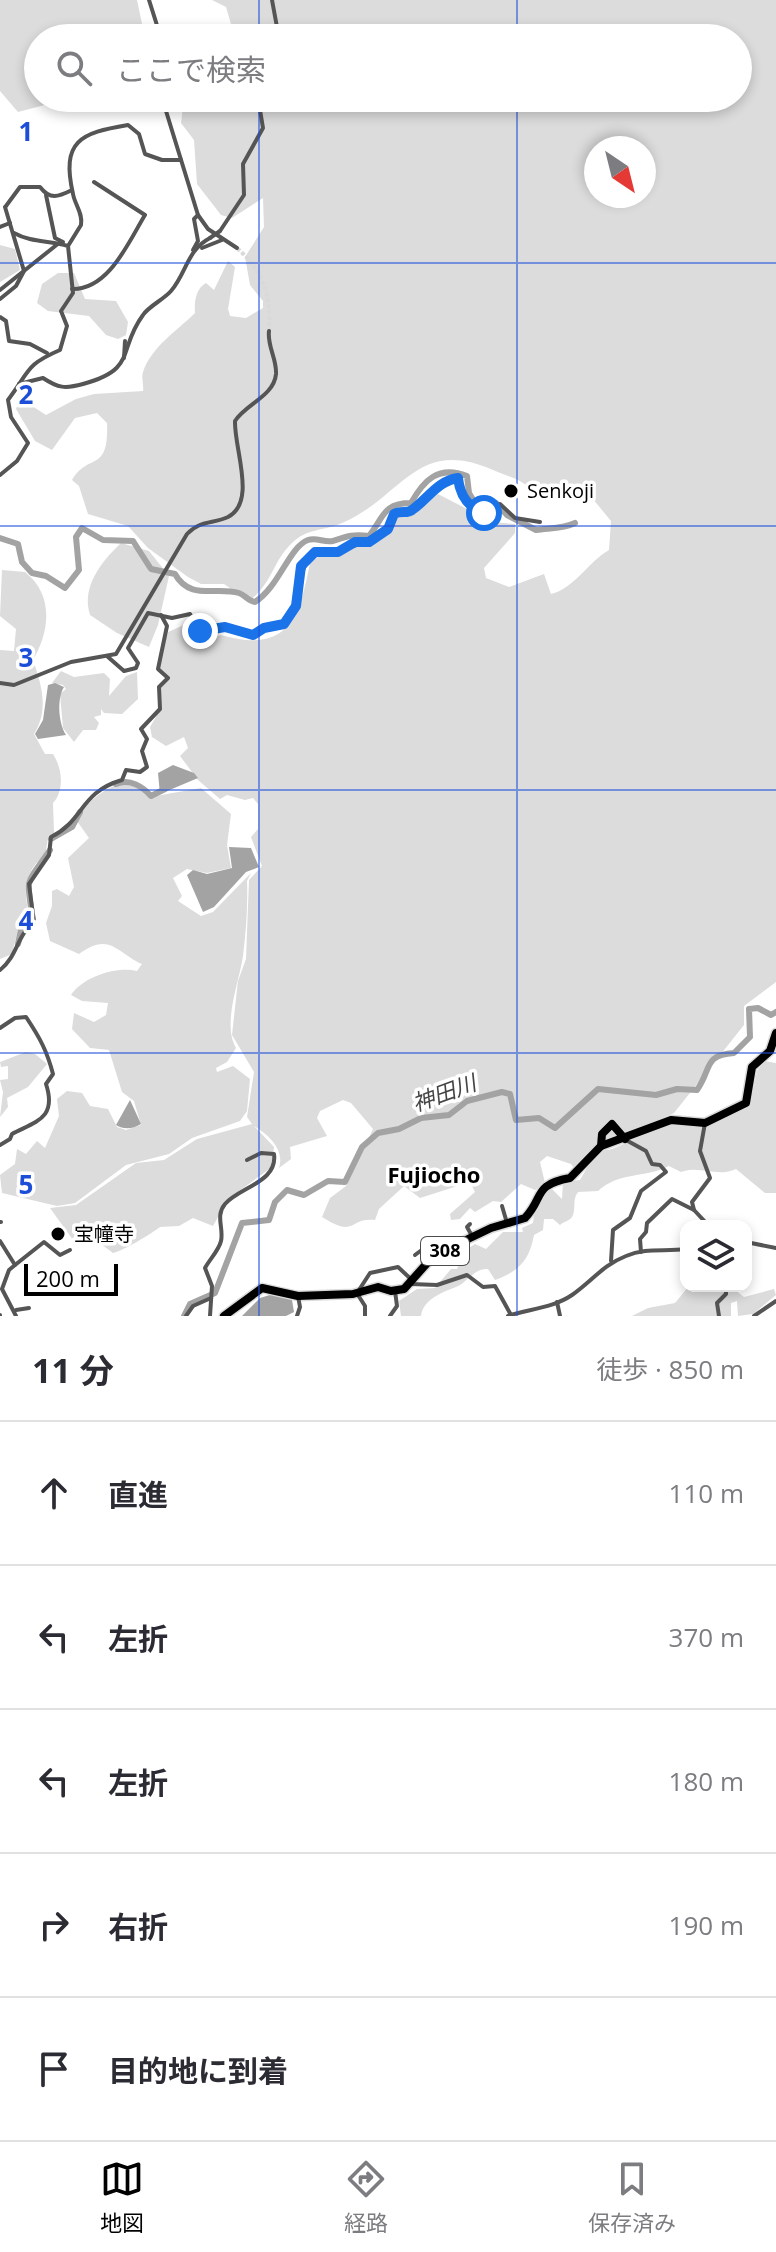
<!DOCTYPE html>
<html lang="ja">
<head>
<meta charset="utf-8">
<style>
  body { margin:0; font-family:"Open Sans","Noto Sans JP",sans-serif; background:#f2f2f3; color:#2b2b33 }
  .controls { position:absolute; right:24px; bottom:24px; display:grid; overflow:hidden; border-radius:16px; box-shadow:0 4px 12px #0003 }
  .controls button { width:72px; height:72px; display:grid; place-items:center; padding:0; border:0; border-bottom:2px solid #e1e1e2; background:#fff; color:#2b2b33; font:40px sans-serif }
  .compass { position:absolute; left:584px; top:136px; width:72px; height:72px; border-radius:50%; background:#fff; box-shadow:0 4px 12px #0003; rotate:145deg }
  .scale { position:absolute; left:24px; bottom:20px; width:94px; box-sizing:border-box; padding-left:8px; border:4px solid #000; border-top:0; font-size:22px; line-height:28px; white-space:nowrap; color:#000; -webkit-text-stroke:6px #fff; paint-order:stroke }
  .stop { position:absolute; width:24px; height:24px; margin:-18px; border:6px solid #1a73e8; border-radius:50%; background:#fff }
  .stop.end { background:#1a73e8; border-color:#fff; box-shadow:0 2px 8px #0008 }
  .list { margin:0; padding:0; list-style:none }
  h2 { display:flex; justify-content:space-between; align-items:center; height:104px; margin:0; padding:0 32px; font-size:34px }
  h2 small { font-size:26px; font-weight:400; color:#7c7c81 }
  .list li { display:grid; grid-template-columns:52px 1fr auto; gap:24px; align-items:center; box-sizing:border-box; height:144px; padding:0 32px; border-top:2px solid #e1e1e2 }
  .list b { display:block; font-size:30px; white-space:nowrap }
  .list em { font-size:26px; font-style:normal; color:#7c7c81 }
  .icon { flex:none; width:44px; height:44px; fill:none; stroke:currentColor; stroke-width:2; stroke-linecap:round; stroke-linejoin:round }
  .map { position:relative; flex:none; width:776px; height:1316px; overflow:hidden }
  .search { position:absolute; background:#fff; box-shadow:0 4px 12px #0003; left:24px; right:24px; top:24px; height:88px; display:flex; align-items:center; gap:20px; box-sizing:border-box; padding:0 28px; border-radius:44px; color:#7c7c81; font-size:30px }
  .sheet { height:824px; background:#fff }
  nav { display:flex; justify-content:space-around; align-items:center; box-sizing:border-box; height:112px; border-top:2px solid #e1e1e2; background:#fff; font-size:22px; color:#7c7c81 }
  nav a { display:grid; justify-items:center; gap:4px }
  nav .on { color:#000 }
  .map>svg:first-child { display:block }
  .green { fill:#dcdcdc; fill-rule:evenodd }
  .water { fill:#a3a3a3 }
  .lines { fill:none; stroke-linecap:round; stroke-linejoin:round }
  .river { stroke:#a3a3a3; stroke-width:6 }
  .minor-tunnel { stroke:#d9d9d9; stroke-width:4; stroke-dasharray:4 2; stroke-linecap:butt }
  .highway-casing { stroke:#dbdbdb; stroke-width:11 }
  .minor { stroke:#555; stroke-width:4 }
  .highway { stroke:#000; stroke-width:8 }
  .minor-bridge { stroke:#555; stroke-width:4 }
  .route { stroke:#1a73e8; stroke-width:10 }
  .grid { fill:none; stroke:#1d4ed8; stroke-width:2; stroke-opacity:0.55 }
  .poi-dot { fill:#000; stroke:#fff; stroke-width:3 }
  .labels { text-anchor:middle; stroke-width:7; stroke-linejoin:round; paint-order:stroke }
  .shield { fill:#fff; stroke:#4c4c4c; stroke-width:2 }
  .shield-label { font-size:18px; font-weight:bold; fill:#000 }
  .poi-label { font-size:20px; fill:#000; stroke:#fff; text-anchor:start }
  .water-label { font-size:22px; font-style:italic; fill:#444; stroke:#fff }
  .neighbourhood-label { font-size:22px; font-weight:bold; fill:#000; stroke:#fff }
  .grid-label { font-size:26px; text-anchor:middle; font-weight:bold; fill:#1d4ed8; stroke:#fff; stroke-width:7; stroke-linejoin:round; paint-order:stroke }
</style>
</head>
<body>
<div class="map">
<svg width="776" height="1316" viewBox="0 0 776 1316">
  <rect width="100%" height="100%" fill="#fff"/>
  <!-- green -->
  <g class="green">
    <polygon points="0,0 137,0 145,38 38,38 38,98 71,98 18,112 0,91"/>
    <path d="M 212,0 L 776,0 L 776,982 L 744,1006 L 744,1025 L 674,1113 L 599,1144 L 575,1169 L 571,1164 L 547,1156 L 540,1162 L 545,1183 L 535,1190 L 521,1184 L 501,1202 L 493,1201 L 475,1212 L 470,1208 L 460,1219 L 451,1220 L 450,1214 L 475,1192 L 470,1182 L 420,1198 L 404,1186 L 379,1209 L 375,1220 C 348,1217 357,1239 322,1217 L 330,1198 L 346,1186 L 373,1129 L 351,1103 L 343,1100 L 320,1111 L 317,1118 L 327,1136 L 290,1147 L 291,1159 L 279,1168 C 285,1150 269,1135 254,1126 L 274,1147 L 272,1167 L 228,1199 L 213,1226 L 193,1218 L 179,1226 L 160,1227 C 151,1234 123,1251 113,1253 L 97,1241 L 73,1240 L 50,1208 L 76,1205 L 136,1163 L 164,1160 L 197,1139 L 252,1124 L 247,1117 L 254,1072 L 232,1035 L 238,981 L 246,959 L 249,880 L 262,866 L 251,837 L 258,829 L 258,804 L 253,798 L 245,800 L 227,795 L 220,799 L 198,780 L 180,756 L 188,748 L 184,737 L 166,746 L 152,737 L 150,727 L 160,710 L 159,690 L 170,678 L 158,667 L 168,632 L 184,625 L 192,626 L 194,636 L 207,641 L 221,635 C 288,654 299,619 310,563 L 321,555 L 336,554 L 382,535 L 394,520 L 438,494 L 492,522 L 515,524 L 515,533 L 484,568 L 486,578 L 509,587 L 544,574 L 551,594 C 575,588 588,562 609,550 L 611,521 L 588,493 L 536,499 C 524,477 515,480 493,470 C 416,436 403,497 342,523 C 324,531 307,528 292,543 C 272,562 273,583 249,601 L 224,584 L 201,584 L 188,577 L 148,548 L 128,526 L 88,514 L 79,486 L 72,480 C 88,452 109,474 107,423 L 97,413 L 75,418 L 52,450 L 35,441 L 16,409 L 19,402 L 26,402 L 46,415 L 76,399 L 94,394 L 143,391 C 144,385 141,377 143,372 C 151,347 178,330 195,313 C 194,302 196,288 206,283 L 214,290 L 228,261 L 235,267 L 228,309 L 230,316 L 246,318 L 263,308 L 263,301 L 250,285 L 245,257 L 264,227 L 263,198 L 232,218 L 221,215 L 197,184 L 194,140 L 181,123 L 184,98 L 738,98 L 738,38 L 235,38 L 226,7 ZM 596,148 L 644,148 L 644,196 L 596,196 Z"/>
    <polygon points="0,245 15,249 20,270 0,282"/>
    <polygon points="58,273 74,273 85,299 116,301 128,322 126,335 118,339 106,335 89,316 48,311 37,303 42,284"/>
    <path d="M 121,543 L 149,551 L 169,576 L 158,625 L 149,647 L 117,633 L 90,615 C 81,587 101,562 121,543 Z"/>
    <path d="M 2,570 L 25,572 C 54,595 50,631 33,660 C 42,686 49,710 34,734 L 45,754 L 53,754 C 62,768 65,790 53,803 L 54,833 L 48,838 L 45,856 C 22,871 23,897 31,919 L 18,930 L 12,954 L 0,959 L 0,650 L 14,651 L 16,629 L 0,616 Z"/>
    <polygon points="61,671 74,677 104,673 110,679 109,696 126,676 137,672 138,699 122,714 104,713 101,709 101,715 94,717 99,723 96,730 83,730 74,742 63,728 60,694 66,689 63,685 52,683"/>
    <path d="M 121,783 L 143,789 L 150,797 L 201,788 L 231,814 L 227,845 L 231,868 L 207,873 L 187,869 L 173,878 L 182,896 L 178,901 L 201,916 L 213,912 L 251,873 L 247,881 C 248,905 246,932 243,956 C 239,983 222,1024 236,1048 L 227,1062 L 216,1068 L 217,1072 L 233,1066 L 250,1079 L 247,1111 L 240,1121 L 192,1138 L 169,1154 L 126,1165 L 75,1203 L 57,1206 L 2,1193 L 0,1175 L 15,1164 L 17,1149 L 26,1154 L 37,1141 L 45,1148 L 59,1116 L 57,1099 L 67,1091 L 82,1093 L 90,1106 L 108,1109 L 117,1127 L 126,1130 L 141,1125 L 134,1101 L 122,1092 L 109,1050 L 90,1048 L 72,1029 L 74,1013 L 94,1022 L 106,1015 L 108,1003 L 82,1001 L 71,995 C 83,977 116,966 137,971 L 142,964 C 117,953 110,931 79,954 L 50,941 L 46,923 L 52,906 L 52,891 L 57,889 L 69,896 L 74,887 L 68,858 L 89,838 L 77,821 C 87,801 101,791 121,783 Z"/>
    <polygon points="26,1052 35,1054 47,1064 28,1087 7,1098 8,1107 0,1117 3,1092 0,1080 8,1079 8,1066 1,1067 0,1062"/>
    <path d="M 764,1061 L 776,1063 L 776,1193 L 765,1193 L 736,1169 C 717,1178 701,1165 681,1172 L 669,1166 C 643,1179 620,1171 598,1191 L 578,1192 C 572,1200 576,1207 573,1215 C 571,1221 564,1221 560,1225 L 553,1219 L 544,1219 L 543,1230 L 534,1235 C 529,1261 519,1271 495,1280 L 488,1269 C 474,1268 467,1283 456,1287 C 443,1292 423,1299 421,1316 L 401,1316 L 399,1301 L 417,1289 L 435,1288 L 451,1269 L 457,1269 L 460,1262 L 466,1260 L 461,1253 L 475,1244 L 486,1249 L 503,1232 L 523,1232 L 522,1228 L 533,1223 L 536,1198 L 551,1188 L 562,1199 L 563,1182 L 580,1180 L 596,1152 L 612,1149 L 677,1121 L 709,1123 L 750,1107 L 757,1071 Z"/>
    <polygon points="689,1286 730,1286 744,1297 774,1289 776,1295 753,1314 738,1316 737,1301 731,1303 731,1316 632,1316 648,1308 675,1303"/>
  </g>
  <!-- water -->
  <g class="water">
    <path d="M 55,683 L 64,687 C 57,698 58,722 66,735 L 38,739 L 35,734 L 43,720 L 48,685 Z"/>
    <polygon points="173,765 194,773 198,778 160,794 158,773"/>
    <polygon points="229,847 251,848 259,867 246,872 214,907 203,912 187,875 193,870 207,874 232,868"/>
    <path d="M 130,1100 L 141,1124 C 133,1129 124,1130 116,1125 Z"/>
    <polygon points="273,1294 292,1300 294,1312 286,1316 242,1316 260,1298"/>
  </g>
  <g class="lines">
    <!-- river -->
    <g class="river">
      <path d="M 0,538 L 18,544 L 22,562 L 32,573 L 46,576 L 65,588 L 79,570 L 76,537 L 82,528 L 103,540 L 133,541 L 151,569 L 175,574 C 190,601 216,586 239,593 C 245,595 248,601 255,602 C 279,587 289,547 308,540 C 317,537 324,543 333,541 C 348,536 353,534 369,536 C 384,517 383,503 411,503 C 424,480 438,465 467,476 L 469,493 L 475,503 L 496,503 L 507,515 L 536,530 C 549,528 563,529 575,523"/>
      <path d="M 116,784 C 130,778 143,787 151,796 L 165,789"/>
      <polyline points="51,839 72,827 80,812"/>
      <path d="M 18,944 L 21,930 L 33,920 C 26,875 25,887 50,850"/>
      <path d="M 184,1316 L 190,1304 L 215,1293 L 242,1223 L 269,1220 L 275,1202 L 287,1190 L 304,1195 L 328,1181 L 345,1182 L 362,1147 L 378,1133 L 399,1129 L 421,1118 L 449,1115 L 467,1101 L 502,1092 L 510,1094 L 516,1120 L 539,1118 L 555,1128 L 598,1089 L 656,1095 L 677,1089 L 697,1090 C 712,1069 703,1055 734,1053 L 750,1037 L 749,1009 L 758,1008 L 771,1015 L 776,1012"/>
    </g>
    <!-- minor-tunnel -->
    <path class="minor-tunnel" d="M 237,248 C 264,272 271,295 269,331"/>
    <!-- highway casing -->
    <g class="highway-casing">
      <g id="highway">
        <polyline points="601,1146 602,1134 612,1124 625,1139"/>
        <path d="M 224,1316 L 262,1288 L 298,1296 L 353,1294 L 378,1287 L 391,1291 L 404,1289 L 429,1261 L 443,1251 L 491,1228 L 525,1218 C 545,1197 532,1185 570,1178 L 601,1146 L 671,1120 L 705,1123 L 746,1103 L 752,1067 L 770,1051 L 776,1033"/>
      </g>
    </g>
    <!-- minor -->
    <g class="minor">
      <polyline points="149,0 161,38"/>
      <polyline points="272,0 279,38"/>
      <polyline points="162,98 198,215 208,229 237,248"/>
      <polyline points="46,195 55,238 63,242"/>
      <path d="M 6,206 L 20,187 L 40,187 C 50,200 58,197 72,190"/>
      <polyline points="0,227 10,223"/>
      <polyline points="220,231 244,195 243,164 263,128 258,98"/>
      <path d="M 68,246 L 81,225 C 83,213 75,205 73,194 C 61,141 80,133 128,125 L 139,134 L 145,154 L 162,160 L 181,160"/>
      <polyline points="202,248 222,240"/>
      <polyline points="193,250 198,241 194,219 198,215"/>
      <path d="M 72,289 C 109,290 129,241 145,215 L 94,182"/>
      <polyline points="0,290 59,243"/>
      <polyline points="0,299 16,286 24,271 5,207"/>
      <polyline points="0,317 6,321 9,341 30,344 47,353"/>
      <polyline points="124,358 125,341"/>
      <path d="M 19,384 L 43,378 C 58,388 65,389 83,384 C 138,369 117,350 143,315 C 149,306 163,300 171,291 C 186,274 187,250 210,238"/>
      <path d="M 0,475 L 17,461 L 28,443 L 11,417 L 8,400 C 30,371 25,365 60,350 L 67,326 L 61,311 L 73,293 L 68,246 C 49,240 32,243 14,233"/>
      <path d="M 108,657 L 124,671 L 136,668 L 138,663 L 128,648 L 148,613 L 172,618 L 190,614 L 200,631 L 230,627 L 253,635 L 264,628 L 282,626 C 303,601 291,577 315,552 C 340,552 366,544 388,529 L 390,518 L 399,511 L 409,512 L 428,499 L 436,486 L 456,477 C 462,494 466,506 486,514 L 500,504 L 515,518 L 540,522"/>
      <path d="M 0,683 L 14,685 L 71,662 L 116,654 L 187,534 C 200,520 213,524 228,517 C 257,502 234,449 235,421 C 246,404 274,396 276,374 C 277,359 267,346 269,331"/>
      <path d="M 0,970 C 18,956 17,934 34,923 L 29,884 L 49,855 L 51,837 C 84,821 80,792 122,780 L 126,770 L 140,772 L 147,767 L 142,751 L 147,739 L 141,729 L 160,709 L 159,687 L 168,678 L 158,669 L 167,626 L 161,615"/>
      <path d="M 0,1028 L 15,1018 L 26,1017 C 40,1038 47,1051 53,1074 L 46,1084 C 57,1118 37,1121 12,1134 L 10,1139 L 0,1145"/>
      <polyline points="705,1123 700,1151 710,1178 692,1202 694,1210 709,1226"/>
      <polyline points="502,1206 507,1223"/>
      <polyline points="0,1222 1,1222"/>
      <polyline points="470,1224 467,1227 472,1236"/>
      <polyline points="0,1241 15,1265 9,1270 2,1289 16,1316"/>
      <polyline points="746,1242 776,1248"/>
      <polyline points="641,1252 640,1239 646,1232 647,1223 672,1199 694,1210"/>
      <polyline points="415,1255 427,1246 434,1255"/>
      <polyline points="611,1261 613,1230 630,1218 641,1191 666,1172 660,1165 652,1164 646,1151 626,1140"/>
      <polyline points="15,1265 44,1242 60,1255 70,1250"/>
      <polyline points="411,1284 437,1285 467,1275 483,1287 495,1286 511,1315"/>
      <polyline points="359,1290 370,1273 398,1267 413,1281"/>
      <polyline points="358,1295 365,1306 365,1316"/>
      <polyline points="557,1302 560,1316"/>
      <polyline points="16,1310 29,1308"/>
      <polyline points="0,1315 0,1316"/>
      <polyline points="186,1316 193,1306 211,1298"/>
      <path d="M 210,1316 L 212,1286 L 205,1268 C 210,1259 219,1250 221,1241 C 224,1228 215,1216 225,1204 C 240,1187 278,1182 274,1154 L 261,1153 L 247,1160"/>
      <polyline points="297,1316 300,1307 298,1296"/>
      <polyline points="390,1316 397,1306 395,1291"/>
      <path d="M 508,1316 C 529,1309 553,1308 572,1295 C 592,1281 603,1265 626,1256 C 646,1247 665,1252 686,1249"/>
      <polyline points="719,1316 717,1303 726,1294 726,1286"/>
      <polyline points="754,1316 776,1301"/>
    </g>
    <!-- highway -->
    <use href="#highway" class="highway"/>
    <!-- minor-bridge -->
    <polyline class="minor-bridge" points="210,238 220,231"/>
  </g>
  <g class="lines">
    <!-- route -->
    <path class="route" d="M 200,631 L 225,627 L 253,635 L 264,628 L 284,624 L 296,606 L 301,566 L 315,552 L 338,552 L 355,542 L 369,542 L 388,529 L 394,514 C 401,510 407,514 412,510 C 428,499 437,481 458,478 C 460,495 467,507 484,513"/>
  </g>
  <!-- grid -->
  <path class="grid" d="M 259,0 L 259,38M 517,0 L 517,38M 259,98 L 259,1316M 517,98 L 517,1316M 0,263 L 776,263M 0,526 L 776,526M 0,790 L 776,790M 0,1053 L 776,1053"/>
  <!-- markers -->
  <g class="poi-dot">
    <circle cx="511" cy="491" r="8"/>
    <circle cx="58" cy="1234" r="8"/>
  </g>
  <g class="labels">
    <!-- shield labels -->
    <rect class="shield" x="421" y="1237" width="48" height="28" rx="6"/>
    <g class="shield-label">
      <text x="445" y="1257">308</text>
    </g>
    <!-- poi labels -->
    <g class="poi-label">
      <text x="527" y="498">Senkoji</text>
      <text x="74" y="1241">宝幢寺</text>
    </g>
    <!-- water labels -->
    <g class="water-label">
      <text transform="translate(444 1093) rotate(-20)" y="8">神田川</text>
    </g>
    <!-- neighbourhood labels -->
    <g class="neighbourhood-label">
      <text x="434" y="1183">Fujiocho</text>
    </g>
  </g>
  <g class="grid-label">
    <text x="26" y="141">1</text>
    <text x="26" y="404">2</text>
    <text x="26" y="667">3</text>
    <text x="26" y="930">4</text>
    <text x="26" y="1194">5</text>
  </g>
</svg>
<div class="controls">
<button><svg class="icon" aria-label="layers" viewBox="0 0 24 24"><path d="M12 4l9 5-9 5-9-5zM3 14l9 5 9-5"/></svg></button>
</div>
<svg class="compass" viewBox="-18 -18 36 36"><path d="M0-13l5 13h-10z" fill="#e53935"/><path d="M0 13l5-13h-10z" fill="#7c7c81"/></svg>
<div class="scale">200 m</div>
<div class="stop" style="left:484px;top:513px"></div>
<div class="stop end" style="left:200px;top:631px"></div>
<div class="search"><svg class="icon" aria-label="search" viewBox="0 0 24 24"><circle cx="10" cy="10" r="6"/><path d="M15 15l6 6"/></svg>ここで検索</div>
</div>
<section class="sheet">
<h2>11 分<small>徒歩 · 850 m</small></h2>
<ul class="list">
<li><svg class="icon" aria-label="ahead" viewBox="0 0 24 24"><path d="M12 20V5M6 11l6-6 6 6"/></svg><div><b>直進</b></div><em>110 m</em></li>
<li><svg class="icon" aria-label="left" viewBox="0 0 24 24"><path d="M17 20v-9H6M10 6l-5 5 5 5"/></svg><div><b>左折</b></div><em>370 m</em></li>
<li><svg class="icon" aria-label="left" viewBox="0 0 24 24"><path d="M17 20v-9H6M10 6l-5 5 5 5"/></svg><div><b>左折</b></div><em>180 m</em></li>
<li><svg class="icon" aria-label="right" viewBox="0 0 24 24"><path d="M7 20v-9h11M14 6l5 5-5 5"/></svg><div><b>右折</b></div><em>190 m</em></li>
<li><svg class="icon" aria-label="arrive" viewBox="0 0 24 24"><path d="M6 21V4h12l-3 4 3 4H6"/></svg><div><b>目的地に到着</b></div></li>
</ul>
</section>
<nav>
<a class="on"><svg class="icon" aria-label="map" viewBox="0 0 24 24"><path d="M3 6l6-2 6 2 6-2v14l-6 2-6-2-6 2zM9 4v14M15 6v14"/></svg>地図</a>
<a><svg class="icon" aria-label="directions" viewBox="0 0 24 24"><path d="M12 3l9 9-9 9-9-9zM9 14v-3h6M13 9l2 2-2 2"/></svg>経路</a>
<a><svg class="icon" aria-label="saved" viewBox="0 0 24 24"><path d="M7 4h10v16l-5-4-5 4z"/></svg>保存済み</a>
</nav>
</body>
</html>
